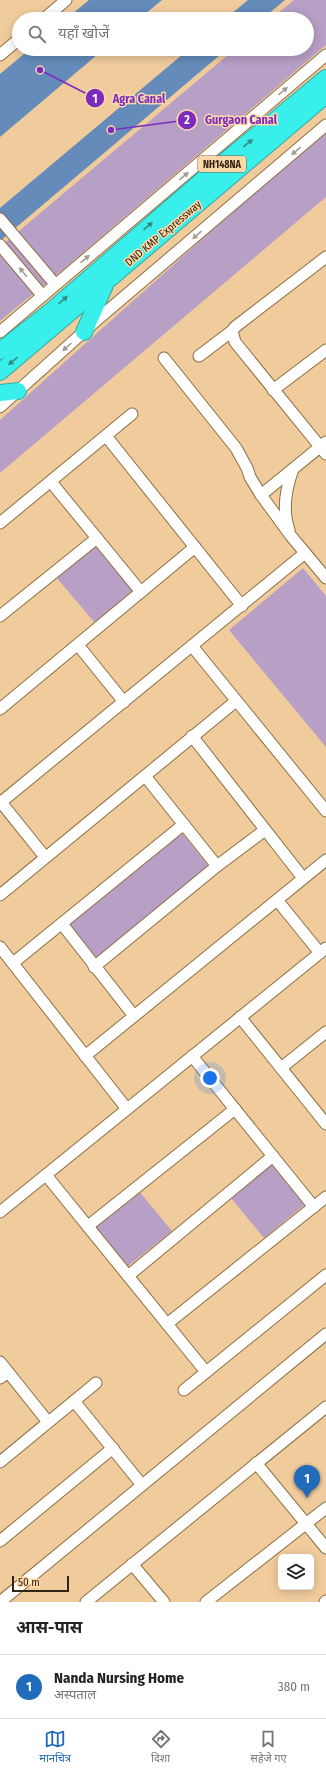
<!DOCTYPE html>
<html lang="hi">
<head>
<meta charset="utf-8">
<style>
  body { margin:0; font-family:"Fira Sans Condensed","Noto Sans Devanagari",sans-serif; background:#f6f6f6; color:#222 }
  .controls { position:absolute; right:12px; bottom:12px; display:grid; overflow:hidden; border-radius:6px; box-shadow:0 2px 10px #0003 }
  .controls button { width:36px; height:36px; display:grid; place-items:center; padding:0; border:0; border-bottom:1px solid #e0e0e0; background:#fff; color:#222; font:20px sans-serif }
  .scale { position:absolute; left:12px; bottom:10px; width:57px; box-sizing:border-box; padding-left:4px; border:2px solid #332513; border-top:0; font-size:11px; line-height:14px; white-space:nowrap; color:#332513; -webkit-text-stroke:3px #fdd9aa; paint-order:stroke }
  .you { position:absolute; left:210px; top:1078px; width:14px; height:14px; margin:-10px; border:3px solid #fff; border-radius:50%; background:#1a73e8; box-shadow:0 0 0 6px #1a73e833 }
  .badge { display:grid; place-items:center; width:26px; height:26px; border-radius:50%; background:#216bbb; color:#fff; font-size:13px; font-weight:700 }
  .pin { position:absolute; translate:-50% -33px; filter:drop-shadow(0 1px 2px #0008) }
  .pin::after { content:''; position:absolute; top:21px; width:14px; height:12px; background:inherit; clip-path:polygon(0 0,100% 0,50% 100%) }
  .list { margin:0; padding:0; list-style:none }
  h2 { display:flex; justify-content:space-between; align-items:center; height:52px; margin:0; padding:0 16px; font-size:17px }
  h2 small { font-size:13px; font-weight:400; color:#767676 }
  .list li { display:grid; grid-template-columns:26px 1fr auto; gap:12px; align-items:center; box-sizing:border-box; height:64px; padding:0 16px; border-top:1px solid #e0e0e0 }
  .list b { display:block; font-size:15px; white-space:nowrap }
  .list p { margin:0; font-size:13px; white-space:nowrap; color:#767676 }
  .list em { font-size:13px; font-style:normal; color:#767676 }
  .icon { flex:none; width:22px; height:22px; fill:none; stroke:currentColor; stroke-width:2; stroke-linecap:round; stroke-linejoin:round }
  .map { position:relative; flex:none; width:326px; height:1602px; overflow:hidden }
  .search { position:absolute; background:#fff; box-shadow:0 2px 10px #0003; left:12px; right:12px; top:12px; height:44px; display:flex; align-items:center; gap:10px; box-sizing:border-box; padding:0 14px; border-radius:22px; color:#767676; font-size:15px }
  .sheet { height:116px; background:#fff }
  nav { display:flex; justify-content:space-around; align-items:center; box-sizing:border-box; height:56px; border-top:1px solid #e0e0e0; background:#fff; font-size:11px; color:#767676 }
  nav a { display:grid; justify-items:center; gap:2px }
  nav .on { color:#216bbb }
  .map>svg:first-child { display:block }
  .green { fill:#b79fc5 }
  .water { fill:#648bba }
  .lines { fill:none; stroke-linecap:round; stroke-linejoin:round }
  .minor-casing { stroke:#8e6e42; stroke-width:13 }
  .highway-casing { stroke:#36a8a0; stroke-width:18 }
  .minor { stroke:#fff; stroke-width:11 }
  .highway { stroke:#38efec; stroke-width:16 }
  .oneway { fill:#a39d95 }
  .oneway2 { fill:#368a80 }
  .labels { text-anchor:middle; stroke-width:3; stroke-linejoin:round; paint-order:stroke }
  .shield { fill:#fdd9aa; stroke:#705b40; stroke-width:1 }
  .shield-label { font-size:10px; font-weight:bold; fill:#332513 }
  .street-label { font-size:11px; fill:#332513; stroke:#fdd9aa }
  .leader { fill:none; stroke:#7b2cbf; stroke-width:1.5 }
  .callout-dot { fill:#7b2cbf; stroke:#fdd9aa; stroke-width:1.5 }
  .mark-label { font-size:12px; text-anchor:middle; font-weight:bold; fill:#fff }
  .callout-label { font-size:12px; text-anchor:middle; font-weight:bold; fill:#7b2cbf; stroke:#fdd9aa; stroke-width:3; stroke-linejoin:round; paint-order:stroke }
</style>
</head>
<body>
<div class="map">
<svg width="326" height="1602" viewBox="0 0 326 1602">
  <rect width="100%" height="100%" fill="#f0cc9d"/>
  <!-- green -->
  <g class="green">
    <polygon points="294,0 326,0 326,45 66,267 0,321 0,247 235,49 307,49 307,19 271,19"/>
    <polygon points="326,131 326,197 0,473 0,420 286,164"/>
    <polygon points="95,544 133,590 95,623 56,577"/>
    <polygon points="303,568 326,596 326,747 229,630"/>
    <polygon points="182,833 210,868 97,960 69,925"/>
    <polygon points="275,1161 308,1202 264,1238 231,1198"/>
    <polygon points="138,1190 172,1231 127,1267 94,1226"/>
  </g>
  <!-- water -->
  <g class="water">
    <polygon points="89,0 162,0 139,19 66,19"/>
    <polygon points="248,0 285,0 262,19 225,19"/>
    <polygon points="30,49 104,49 0,137 0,74"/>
    <polygon points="189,49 227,49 0,241 0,208"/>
  </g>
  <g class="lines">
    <!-- minor casing -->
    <g class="minor-casing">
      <g id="minor">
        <polyline points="44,19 66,0"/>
        <polyline points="0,55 19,39"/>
        <polyline points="0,219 55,284"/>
        <polyline points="0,245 42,295"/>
        <polyline points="326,257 235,327 232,331 235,342 326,454"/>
        <polyline points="0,332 326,55"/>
        <polyline points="199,356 232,331"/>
        <polyline points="164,358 236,448 247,468 250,477 261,495 291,536 326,578"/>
        <polyline points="273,390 326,350"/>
        <polyline points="0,407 98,319 326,125"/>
        <polyline points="106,436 242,606"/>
        <polyline points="51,482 141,592"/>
        <polyline points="261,495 326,442"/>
        <polyline points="0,523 132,414"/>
        <path d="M 289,530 C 282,510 286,488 293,469"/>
        <polyline points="0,616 97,538"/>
        <polyline points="78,645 124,702"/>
        <polyline points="192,646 326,811"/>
        <polyline points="0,709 195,547"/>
        <polyline points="192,736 303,878"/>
        <polyline points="145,776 217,866"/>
        <polyline points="0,801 45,857"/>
        <polyline points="0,803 305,553"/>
        <polyline points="0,895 236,701"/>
        <polyline points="277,900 320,953"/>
        <polyline points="62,924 134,1016"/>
        <polyline points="0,947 127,1109"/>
        <polyline points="13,963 184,824"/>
        <polyline points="94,967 217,866 265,830"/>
        <polyline points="240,1017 326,1124"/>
        <polyline points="85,1056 326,860"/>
        <polyline points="192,1056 314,1207"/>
        <polyline points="281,1068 326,1032"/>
        <polyline points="46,1175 206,1372"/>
        <polyline points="0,1212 326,948"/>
        <polyline points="88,1226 235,1109"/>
        <polyline points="128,1276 273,1156"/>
        <polyline points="167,1324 326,1197"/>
        <polyline points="0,1362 48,1422"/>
        <polyline points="0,1378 8,1372"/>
        <polyline points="184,1390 326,1275"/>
        <polyline points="74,1401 142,1485"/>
        <polyline points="0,1462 96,1383"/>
        <polyline points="256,1463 326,1548"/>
        <polyline points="0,1541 113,1448"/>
        <polyline points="132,1564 164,1602"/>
        <polyline points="0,1602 326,1334"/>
        <polyline points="86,1602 326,1407"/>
        <polyline points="206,1602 326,1508"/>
        <polyline points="325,1602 326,1601"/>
      </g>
    </g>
    <!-- highway casing -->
    <g class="highway-casing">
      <g id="highway">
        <polyline points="84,332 105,285"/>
        <polyline points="0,351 51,311 207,176 326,78"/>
        <polyline points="0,372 326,95"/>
        <polyline points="0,393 18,391"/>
      </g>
    </g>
    <!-- minor -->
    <use href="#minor" class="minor"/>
    <!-- highway -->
    <use href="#highway" class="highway"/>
  </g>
  <!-- one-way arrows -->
  <defs><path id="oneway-solid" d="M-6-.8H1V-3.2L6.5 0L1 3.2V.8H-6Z"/></defs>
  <g class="oneway">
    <use href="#oneway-solid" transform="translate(283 91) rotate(-40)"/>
    <use href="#oneway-solid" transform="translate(296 151) rotate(139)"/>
    <use href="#oneway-solid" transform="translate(184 176) rotate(-40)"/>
    <use href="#oneway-solid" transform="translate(197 235) rotate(140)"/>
    <use href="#oneway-solid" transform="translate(85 259) rotate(-40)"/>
    <use href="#oneway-solid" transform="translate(23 272) rotate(-129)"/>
    <use href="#oneway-solid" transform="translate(67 347) rotate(138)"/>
  </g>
  <g class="oneway2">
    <use href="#oneway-solid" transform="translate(248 143) rotate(-39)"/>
    <use href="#oneway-solid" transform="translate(148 226) rotate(-41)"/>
    <use href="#oneway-solid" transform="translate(63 300) rotate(-41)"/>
    <use href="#oneway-solid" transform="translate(13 361) rotate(140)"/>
  </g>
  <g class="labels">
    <!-- shield labels -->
    <rect class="shield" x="198" y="156" width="48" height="16" rx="3"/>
    <g class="shield-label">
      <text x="222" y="168">NH148NA</text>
    </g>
    <!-- street labels -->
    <g class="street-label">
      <text transform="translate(163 233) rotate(-40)" y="4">DND KMP Expressway</text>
    </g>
  </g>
  <!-- callouts -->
  <path class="leader" d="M40 70L95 98M111 130L187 120"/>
  <g class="callout-dot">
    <circle cx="40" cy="70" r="4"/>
    <circle cx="111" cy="130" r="4"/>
    <circle cx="95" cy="98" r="10"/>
    <circle cx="187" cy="120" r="10"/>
  </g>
  <g class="mark-label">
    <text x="95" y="103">1</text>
    <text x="187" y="124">2</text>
  </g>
  <g class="callout-label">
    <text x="139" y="103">Agra Canal</text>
    <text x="241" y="124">Gurgaon Canal</text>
  </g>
</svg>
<div class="controls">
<button><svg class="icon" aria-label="layers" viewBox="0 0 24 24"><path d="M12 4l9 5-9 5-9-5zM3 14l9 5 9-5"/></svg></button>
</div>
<div class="scale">50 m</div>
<div class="you"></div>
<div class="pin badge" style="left:307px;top:1498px">1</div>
<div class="search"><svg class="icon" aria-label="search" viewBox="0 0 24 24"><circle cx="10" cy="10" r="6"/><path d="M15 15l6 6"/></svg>यहाँ खोजें</div>
</div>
<section class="sheet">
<h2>आस-पास<small></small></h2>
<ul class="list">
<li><span class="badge">1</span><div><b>Nanda Nursing Home</b><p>अस्पताल</p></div><em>380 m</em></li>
</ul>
</section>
<nav>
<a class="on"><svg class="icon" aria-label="map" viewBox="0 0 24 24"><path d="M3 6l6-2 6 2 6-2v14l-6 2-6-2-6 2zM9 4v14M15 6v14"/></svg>मानचित्र</a>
<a><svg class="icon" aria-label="directions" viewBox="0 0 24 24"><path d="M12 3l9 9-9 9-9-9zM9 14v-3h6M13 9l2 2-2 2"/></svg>दिशा</a>
<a><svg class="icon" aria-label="saved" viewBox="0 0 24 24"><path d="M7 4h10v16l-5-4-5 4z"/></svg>सहेजे गए</a>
</nav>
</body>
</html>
